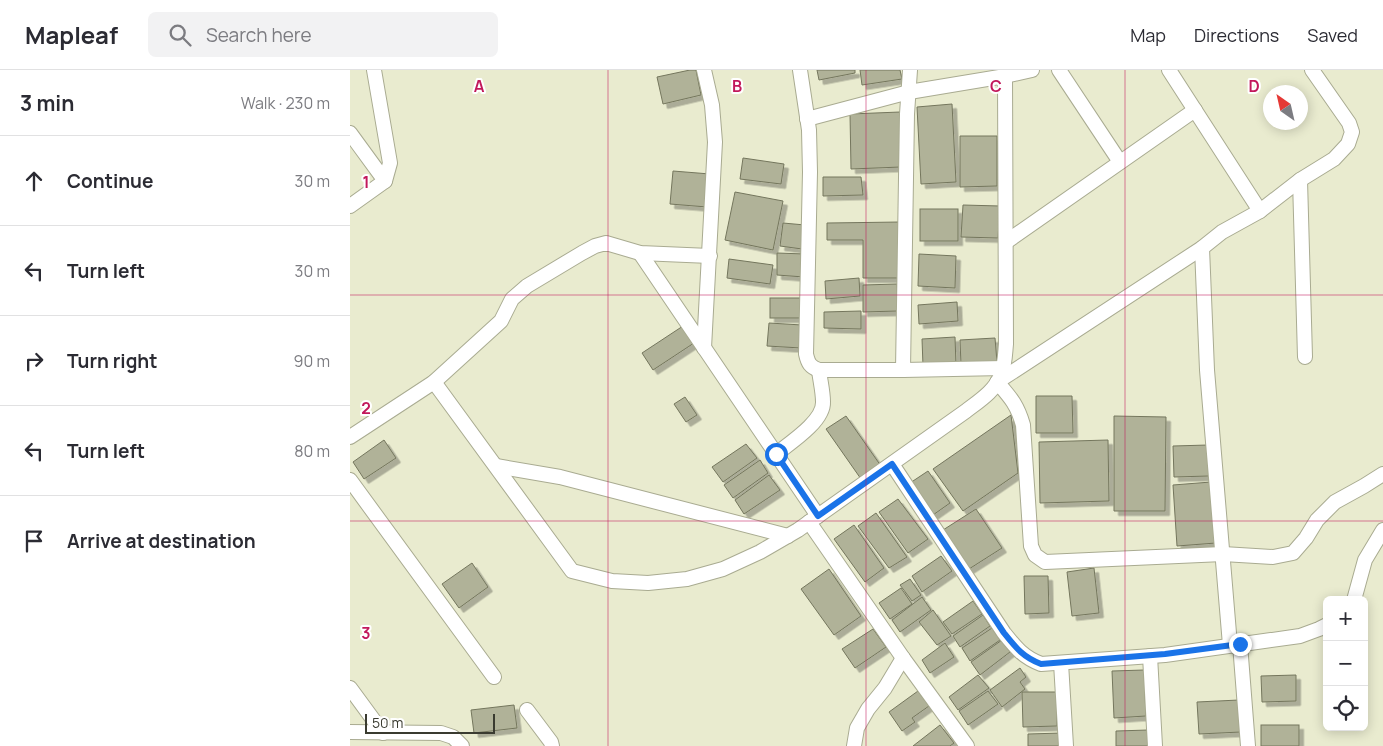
<!DOCTYPE html>
<html lang="en">
<head>
<meta charset="utf-8">
<style>
  body { margin:0; font-family:Manrope,sans-serif; background:#f2f2f3; color:#2b2b33 }
  .controls { position:absolute; right:15px; bottom:15px; display:grid; overflow:hidden; border-radius:8px; box-shadow:0 2px 12px #0003 }
  .controls button { width:45px; height:45px; display:grid; place-items:center; padding:0; border:0; border-bottom:1px solid #e1e1e2; background:#fff; color:#2b2b33; font:25px sans-serif }
  .compass { position:absolute; left:913px; top:15px; width:45px; height:45px; border-radius:50%; background:#fff; box-shadow:0 2px 12px #0003; rotate:326deg }
  .scale { position:absolute; left:15px; bottom:12px; width:130px; box-sizing:border-box; padding-left:5px; border:2px solid #3a3b30; border-top:0; font-size:14px; line-height:18px; white-space:nowrap; color:#3a3b30; -webkit-text-stroke:4px #fff; paint-order:stroke }
  .stop { position:absolute; width:15px; height:15px; margin:-11px; border:4px solid #1a73e8; border-radius:50%; background:#fff }
  .stop.end { background:#1a73e8; border-color:#fff; box-shadow:0 1px 5px #0008 }
  .list { margin:0; padding:0; list-style:none }
  h2 { display:flex; justify-content:space-between; align-items:center; height:65px; margin:0; padding:0 20px; font-size:21px }
  h2 small { font-size:16px; font-weight:400; color:#7c7c81 }
  .list li { display:grid; grid-template-columns:32px 1fr auto; gap:15px; align-items:center; box-sizing:border-box; height:90px; padding:0 20px; border-top:1px solid #e1e1e2 }
  .list b { display:block; font-size:19px; white-space:nowrap }
  .list em { font-size:16px; font-style:normal; color:#7c7c81 }
  .icon { flex:none; width:28px; height:28px; fill:none; stroke:currentColor; stroke-width:2; stroke-linecap:round; stroke-linejoin:round }
  .map { position:relative; flex:none; width:1033px; height:676px; overflow:hidden }
  header { display:flex; align-items:center; gap:30px; box-sizing:border-box; height:70px; padding:0 25px; background:#fff; border-bottom:1px solid #e1e1e2 }
  header strong { font-size:24px }
  nav { display:flex; gap:28px; margin-inline-start:auto; font-size:18px }
  .search { width:350px; height:45px; background:#f2f2f3; display:flex; align-items:center; gap:12px; box-sizing:border-box; padding:0 18px; border-radius:8px; color:#7c7c81; font-size:19px }
  main { display:flex }
  aside { flex:1; background:#fff }
  .map>svg:first-child { display:block }
  .building { fill:#b0b298; stroke:#74765d; filter:url(#shadow) }
  .lines { fill:none; stroke-linecap:round; stroke-linejoin:round }
  .street-casing { stroke:#a9ab91; stroke-width:16 }
  .street { stroke:#fff; stroke-width:14 }
  .route { stroke:#1a73e8; stroke-width:6 }
  .grid { fill:none; stroke:#c2185b; stroke-width:1; stroke-opacity:0.55 }
  .grid-label { font-size:16px; text-anchor:middle; font-weight:bold; fill:#c2185b; stroke:#fff; stroke-width:4; stroke-linejoin:round; paint-order:stroke }
</style>
</head>
<body>
<header>
<strong>Mapleaf</strong>
<div class="search"><svg class="icon" aria-label="search" viewBox="0 0 24 24"><circle cx="10" cy="10" r="6"/><path d="M15 15l6 6"/></svg>Search here</div>
<nav><a>Map</a><a>Directions</a><a>Saved</a></nav>
</header>
<main>
<aside>
<h2>3 min<small>Walk · 230 m</small></h2>
<ul class="list">
<li><svg class="icon" aria-label="ahead" viewBox="0 0 24 24"><path d="M12 20V5M6 11l6-6 6 6"/></svg><div><b>Continue</b></div><em>30 m</em></li>
<li><svg class="icon" aria-label="left" viewBox="0 0 24 24"><path d="M17 20v-9H6M10 6l-5 5 5 5"/></svg><div><b>Turn left</b></div><em>30 m</em></li>
<li><svg class="icon" aria-label="right" viewBox="0 0 24 24"><path d="M7 20v-9h11M14 6l5 5-5 5"/></svg><div><b>Turn right</b></div><em>90 m</em></li>
<li><svg class="icon" aria-label="left" viewBox="0 0 24 24"><path d="M17 20v-9H6M10 6l-5 5 5 5"/></svg><div><b>Turn left</b></div><em>80 m</em></li>
<li><svg class="icon" aria-label="arrive" viewBox="0 0 24 24"><path d="M6 21V4h12l-3 4 3 4H6"/></svg><div><b>Arrive at destination</b></div></li>
</ul>
</aside>
<div class="map">
<svg width="1033" height="676" viewBox="0 0 1033 676">
  <defs>
    <filter id="shadow"><feDropShadow dx="4.5" dy="4.5" stdDeviation="0" flood-color="#0004"/></filter>
  </defs>
  <rect width="100%" height="100%" fill="#e9ebcf"/>
  <!-- building -->
  <g class="building">
    <polygon points="340,0 346,0 351,25 313,34 307,7"/>
    <polygon points="467,0 505,0 505,3 469,10"/>
    <polygon points="510,0 550,0 552,9 512,15"/>
    <polygon points="602,34 606,112 571,114 567,37"/>
    <polygon points="550,42 551,97 501,99 500,44"/>
    <polygon points="610,66 647,66 647,116 610,117"/>
    <polygon points="393,88 434,94 431,114 390,109"/>
    <polygon points="323,101 360,104 357,137 320,134"/>
    <polygon points="473,107 511,107 513,125 473,126"/>
    <polygon points="385,122 433,131 423,180 375,170"/>
    <polygon points="613,135 650,136 648,168 611,167"/>
    <rect x="570" y="139" width="38" height="32"/>
    <polygon points="550,152 551,208 513,208 513,170 477,170 477,153"/>
    <polygon points="433,153 455,155 452,179 430,176"/>
    <polygon points="427,183 455,184 454,207 427,205"/>
    <polygon points="569,184 606,186 605,218 568,216"/>
    <polygon points="379,189 423,195 420,214 377,208"/>
    <polygon points="509,208 510,226 476,229 475,211"/>
    <polygon points="547,214 548,241 513,242 513,215"/>
    <rect x="420" y="228" width="32" height="20"/>
    <polygon points="607,232 608,251 569,254 568,235"/>
    <polygon points="511,241 511,259 474,258 474,242"/>
    <polygon points="419,253 452,255 451,278 417,276"/>
    <polygon points="333,256 344,273 303,300 292,283"/>
    <polygon points="605,267 606,295 573,296 572,269"/>
    <polygon points="645,268 647,292 611,295 610,270"/>
    <polygon points="686,326 722,326 723,363 686,363"/>
    <polygon points="335,327 347,345 336,352 324,334"/>
    <polygon points="661,345 668,403 613,441 583,399"/>
    <polygon points="496,346 531,396 511,409 476,359"/>
    <polygon points="764,346 816,347 815,441 764,441"/>
    <polygon points="34,370 46,388 14,409 3,392"/>
    <polygon points="758,370 759,431 690,433 689,372"/>
    <polygon points="396,374 407,388 373,412 362,397"/>
    <polygon points="858,375 859,406 824,407 823,376"/>
    <polygon points="410,390 418,403 383,428 374,415"/>
    <polygon points="578,401 600,433 583,445 560,413"/>
    <polygon points="419,405 430,420 394,444 385,430"/>
    <polygon points="861,412 866,473 827,476 823,415"/>
    <polygon points="548,429 578,469 558,483 529,442"/>
    <polygon points="626,439 652,478 619,499 593,460"/>
    <polygon points="526,443 557,487 539,498 508,456"/>
    <polygon points="504,455 534,498 515,512 484,469"/>
    <polygon points="591,486 602,501 572,522 562,506"/>
    <polygon points="122,493 138,517 109,538 92,514"/>
    <polygon points="744,498 749,543 722,546 717,502"/>
    <polygon points="479,499 511,546 484,565 451,519"/>
    <polygon points="674,506 698,506 699,543 675,544"/>
    <polygon points="560,509 571,525 562,531 550,515"/>
    <polygon points="551,518 562,534 540,549 529,533"/>
    <polygon points="572,527 581,540 550,562 542,550"/>
    <polygon points="623,531 632,544 602,564 593,552"/>
    <polygon points="583,540 601,566 587,575 569,552"/>
    <polygon points="633,545 640,556 610,577 603,566"/>
    <polygon points="642,558 650,570 620,591 612,578"/>
    <polygon points="523,559 536,577 505,598 492,579"/>
    <polygon points="652,570 660,582 630,605 621,592"/>
    <polygon points="595,573 604,587 580,603 572,590"/>
    <polygon points="670,598 676,607 670,612 675,619 652,637 640,620"/>
    <polygon points="794,600 796,646 764,648 762,601"/>
    <polygon points="628,605 639,618 608,640 599,627"/>
    <polygon points="946,605 946,631 912,632 911,606"/>
    <polygon points="568,621 579,636 562,648 565,652 552,661 539,642"/>
    <polygon points="638,621 648,634 618,655 609,641"/>
    <polygon points="672,622 707,622 707,656 673,657"/>
    <polygon points="889,630 891,662 849,664 847,632"/>
    <polygon points="164,635 167,658 124,663 121,640"/>
    <polygon points="590,655 604,673 600,676 563,676"/>
    <rect x="911" y="655" width="38" height="21"/>
    <polygon points="798,660 798,676 766,676 766,661"/>
    <polygon points="712,663 712,676 678,676 678,664"/>
  </g>
  <g class="lines">
    <!-- street casing -->
    <g class="street-casing">
      <g id="street">
        <polyline points="354,0 362,35 365,72 354,278"/>
        <path d="M 450,0 L 459,60 L 460,102 L 456,284 C 458,293 460,297 469,300 L 553,300 L 654,298"/>
        <polyline points="709,0 770,92"/>
        <polyline points="819,0 910,141"/>
        <polyline points="457,49 559,22 655,6 682,0"/>
        <polyline points="0,63 35,111"/>
        <polyline points="950,110 955,287"/>
        <polyline points="0,136 35,111 40,93 24,0"/>
        <polyline points="656,172 845,40"/>
        <path d="M 852,178 L 647,312 C 660,327 667,334 673,355 L 681,476 L 685,485 L 695,492 L 873,484 L 923,487 L 943,483 L 956,468 L 967,450 L 985,432 L 1014,416 L 1033,404"/>
        <polyline points="290,183 468,446"/>
        <polyline points="553,300 557,44 560,0"/>
        <path d="M 84,312 L 222,501 L 262,511 L 298,513 L 337,509 L 373,499 L 410,482 L 448,460 L 616,341 C 629,331 645,321 651,305 C 655,295 655,284 656,274 L 655,6"/>
        <polyline points="0,367 84,312 151,251 162,229 177,216 232,183 245,176 256,173 290,183 360,186"/>
        <path d="M 426,384 C 440,373 474,351 473,332 C 473,321 470,310 469,300"/>
        <path d="M 542,394 L 654,563 C 666,578 673,587 691,594 L 815,585 L 950,566 L 969,559 L 977,555"/>
        <polyline points="146,396 210,407 438,466"/>
        <polyline points="0,410 144,607"/>
        <polyline points="459,452 553,588 617,676"/>
        <polyline points="1004,530 1015,490 1033,460"/>
        <polyline points="890,574 898,676"/>
        <polyline points="880,575 857,300 852,178 872,162 910,141 950,110 984,89 998,74 1002,62 999,53 962,0"/>
        <polyline points="800,586 805,676"/>
        <polyline points="711,593 716,676"/>
        <polyline points="0,618 33,663"/>
        <polyline points="177,640 201,672 202,676"/>
        <polyline points="0,662 91,663 103,667 112,676"/>
        <polyline points="504,676 507,658 518,639 535,618 553,588"/>
      </g>
    </g>
    <!-- street -->
    <use href="#street" class="street"/>
  </g>
  <g class="lines">
    <!-- route -->
    <path class="route" d="M 426,384 L 468,446 L 542,394 L 654,563 C 666,578 673,587 691,594 L 815,584 L 890,574"/>
  </g>
  <!-- grid -->
  <path class="grid" d="M 258,0 L 258,676M 516,0 L 516,676M 775,0 L 775,676M 0,225 L 1033,225M 0,451 L 1033,451"/>
  <g class="grid-label">
    <text x="129" y="22">A</text>
    <text x="387" y="22">B</text>
    <text x="646" y="22">C</text>
    <text x="904" y="22">D</text>
    <text x="16" y="118">1</text>
    <text x="16" y="344">2</text>
    <text x="16" y="569">3</text>
  </g>
</svg>
<div class="controls">
<button>+</button>
<button>−</button>
<button><svg class="icon" aria-label="locate" viewBox="0 0 24 24"><circle cx="12" cy="12" r="6"/><path d="M12 2v4M12 18v4M2 12h4M18 12h4"/></svg></button>
</div>
<svg class="compass" viewBox="-18 -18 36 36"><path d="M0-13l5 13h-10z" fill="#e53935"/><path d="M0 13l5-13h-10z" fill="#7c7c81"/></svg>
<div class="scale">50 m</div>
<div class="stop" style="left:426px;top:384px"></div>
<div class="stop end" style="left:890px;top:574px"></div>
</div>
</main>
</body>
</html>
